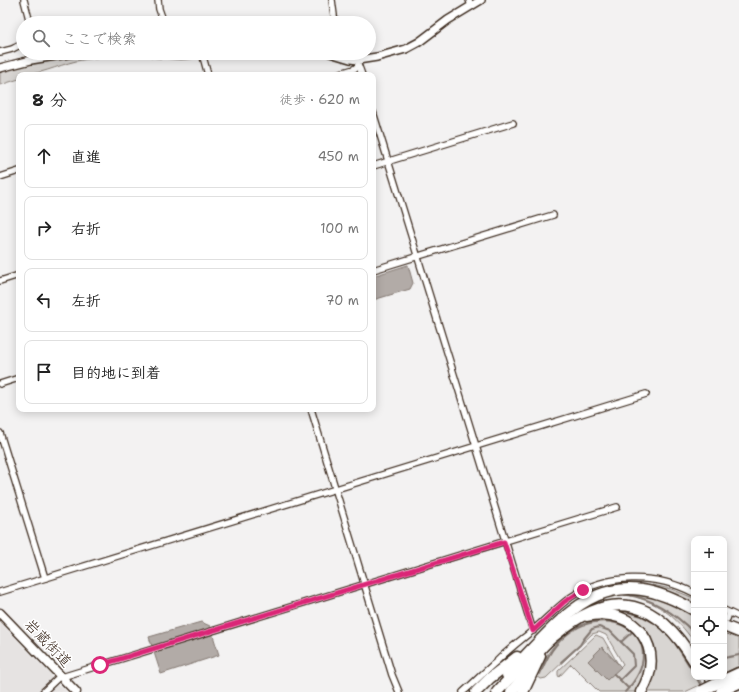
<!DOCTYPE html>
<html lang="ja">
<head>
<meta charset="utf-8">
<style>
  body { margin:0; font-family:"Shantell Sans","Klee One",sans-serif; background:#f6f6f6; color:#222 }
  .controls { position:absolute; right:12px; bottom:12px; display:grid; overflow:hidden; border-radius:8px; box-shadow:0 2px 10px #0003 }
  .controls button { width:36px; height:36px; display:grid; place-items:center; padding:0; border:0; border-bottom:1px solid #e0e0e0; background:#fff; color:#222; font:20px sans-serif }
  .stop { position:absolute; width:12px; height:12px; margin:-9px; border:3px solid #db2777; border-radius:50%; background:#fff }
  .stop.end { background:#db2777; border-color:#fff; box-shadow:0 1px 4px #0008 }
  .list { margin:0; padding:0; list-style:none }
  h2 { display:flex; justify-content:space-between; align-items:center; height:52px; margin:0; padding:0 16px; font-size:17px }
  h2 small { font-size:13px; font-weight:400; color:#767676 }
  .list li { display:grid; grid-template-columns:26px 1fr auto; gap:12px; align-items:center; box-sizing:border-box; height:64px; margin:0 8px 8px; padding:0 8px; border:1px solid #e0e0e0; border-radius:8px }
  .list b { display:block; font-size:15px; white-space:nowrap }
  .list em { font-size:13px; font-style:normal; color:#767676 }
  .icon { flex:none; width:22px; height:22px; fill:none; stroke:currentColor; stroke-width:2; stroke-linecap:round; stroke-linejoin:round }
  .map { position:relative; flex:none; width:739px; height:692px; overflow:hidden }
  .search { position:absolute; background:#fff; box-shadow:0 2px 10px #0003; left:16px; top:16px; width:360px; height:44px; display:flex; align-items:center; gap:10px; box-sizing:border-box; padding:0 14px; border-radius:22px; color:#767676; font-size:15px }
  .panel { position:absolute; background:#fff; box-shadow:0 2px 10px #0003; left:16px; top:72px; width:360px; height:340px; border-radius:8px }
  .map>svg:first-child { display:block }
  .built { fill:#e6e3e2 }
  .green { fill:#d8d5d2; stroke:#8a8078 }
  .water { fill:#b2aba7; stroke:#827770 }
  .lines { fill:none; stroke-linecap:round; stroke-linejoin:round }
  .stream { stroke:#827770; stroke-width:2 }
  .minor-casing { stroke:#3b2a1e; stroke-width:8 }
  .tertiary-casing { stroke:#3b2a1e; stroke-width:10 }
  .primary-casing { stroke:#3b2a1e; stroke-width:11 }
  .motorway-casing { stroke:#3b2a1e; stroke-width:13 }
  .minor { stroke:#fff; stroke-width:5.5 }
  .tertiary { stroke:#fff; stroke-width:7 }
  .primary { stroke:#fff; stroke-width:8 }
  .motorway { stroke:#fff; stroke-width:10 }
  .motorway-bridge-casing { stroke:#3b2a1e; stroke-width:13; stroke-linecap:butt }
  .motorway-bridge { stroke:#fff; stroke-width:10 }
  .route { stroke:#db2777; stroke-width:5 }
  .labels { text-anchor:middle; stroke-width:3; stroke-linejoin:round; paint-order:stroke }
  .street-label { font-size:15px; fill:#3b2a1e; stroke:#fff }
</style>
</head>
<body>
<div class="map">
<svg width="739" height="692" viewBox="0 0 739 692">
  <rect width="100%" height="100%" fill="#f3f2f2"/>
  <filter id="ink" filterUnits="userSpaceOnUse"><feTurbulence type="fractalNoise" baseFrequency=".025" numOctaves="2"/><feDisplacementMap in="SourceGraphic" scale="8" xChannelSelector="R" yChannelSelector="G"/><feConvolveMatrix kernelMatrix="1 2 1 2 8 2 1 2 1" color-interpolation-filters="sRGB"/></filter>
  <g filter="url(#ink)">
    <!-- built -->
    <polygon class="built" points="0,622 51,675 51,680 56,685 61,686 67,692 0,692"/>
    <!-- green -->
    <g class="green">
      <path d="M 82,53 L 125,53 L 122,56 C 107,57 91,58 76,61 C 56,66 40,75 19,75 L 19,79 L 0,85 L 0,70 L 36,61 Z"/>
      <polygon points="652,585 671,589 691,597 694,598 694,604 670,592 652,586"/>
      <path d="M 643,593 L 694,613 L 694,642 C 676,616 655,599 624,595 Z"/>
      <path d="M 607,610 C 620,610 632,610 644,615 C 661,622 686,651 693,668 C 694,671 694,674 694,677 L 698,677 L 702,684 L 685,692 L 644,692 L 649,639 Z"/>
      <path d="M 601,619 C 642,622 659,658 635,692 L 599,692 L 571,664 L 559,677 L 558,675 L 558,671 L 596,635 L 603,638 L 618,664 L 602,647 L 588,661 L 607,680 L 623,664 L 606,635 L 599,632 L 592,634 L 546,678 L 541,679 L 537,676 C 538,671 541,666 543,662 C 555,639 575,623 601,619 Z"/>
      <polygon points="724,630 739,635 739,666 724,673"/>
    </g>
    <!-- water -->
    <g class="water">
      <polygon points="408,265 413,283 410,289 373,300 373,276"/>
      <polygon points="201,622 210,626 219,655 161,674 149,637"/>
      <polygon points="602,647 621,667 607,680 588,661"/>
    </g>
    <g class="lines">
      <!-- stream -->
      <g class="stream">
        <path d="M 626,594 C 653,599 676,614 694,633"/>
        <polyline points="624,613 624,611 642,616 653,622"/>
        <path d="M 624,614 C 655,629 664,661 647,691"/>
        <polyline points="673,640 694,673"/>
        <polyline points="621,642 632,632"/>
        <polyline points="724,658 739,655"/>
        <polyline points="561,662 580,645 583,640 592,629 599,627 610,631 633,654 634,666 620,680"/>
        <path d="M 540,674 C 544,664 549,653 556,645 C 601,592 678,637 625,692"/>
        <polyline points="614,674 628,688"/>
        <polyline points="696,677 700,684"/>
      </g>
      <!-- minor casing -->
      <g class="minor-casing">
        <g id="minor">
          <polyline points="24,0 30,23"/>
          <polyline points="158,0 159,9 164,23"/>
          <polyline points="332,0 335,23"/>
          <polyline points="469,0 471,6"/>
          <polyline points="81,23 92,22 98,23"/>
          <path d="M 0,52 C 9,50 16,49 23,42"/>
          <polyline points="202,53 208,75"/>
          <polyline points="358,64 362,75"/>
          <polyline points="334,75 354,69 358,66"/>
          <polyline points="373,112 533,631"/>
          <polyline points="373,166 513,123"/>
          <polyline points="0,177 19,171"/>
          <polyline points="373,270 553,215"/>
          <polyline points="0,281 19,275"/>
          <polyline points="0,384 19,378"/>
          <polyline points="311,409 392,675 399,692"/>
          <polyline points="0,433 45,578"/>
          <polyline points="0,592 646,394"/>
          <polyline points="724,610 739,617"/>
          <polyline points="727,619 729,613"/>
          <polyline points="43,692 60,676 65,676 617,507"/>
          <path d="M 463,692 C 475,682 485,671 497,661 C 508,650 520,641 532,631 C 545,620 557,607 571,597 C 607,573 656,573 694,593"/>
        </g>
      </g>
      <!-- tertiary casing -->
      <g class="tertiary-casing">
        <g id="tertiary">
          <polyline points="154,53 181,55 205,53"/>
          <polyline points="330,53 350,59 358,60 377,57 406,49 419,42 448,20 481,0"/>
          <polyline points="0,68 31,60 74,53"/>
        </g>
      </g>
      <!-- primary casing -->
      <g class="primary-casing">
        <polyline id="primary" points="0,613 76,692"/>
      </g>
      <!-- motorway casing -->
      <g class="motorway-casing">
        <g id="motorway">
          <path d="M 587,616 C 635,605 668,650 641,692"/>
          <polyline points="724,626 739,632"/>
          <path d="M 507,675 C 566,614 603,557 694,610"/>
          <polyline points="710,677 717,692"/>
          <polyline points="726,679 739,673"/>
          <polyline points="730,687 739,683"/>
          <polyline points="476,692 490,678 517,657"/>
          <path d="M 497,692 C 503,686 509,678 516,673 C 520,670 524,669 527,666 C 531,662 534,656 538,652 C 544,645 551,638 558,633 C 614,586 658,601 694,661"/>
          <polyline points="511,692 530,669"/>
          <polyline points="523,692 540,656"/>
        </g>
      </g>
      <!-- minor -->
      <use href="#minor" class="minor"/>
      <!-- tertiary -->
      <use href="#tertiary" class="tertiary"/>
      <!-- primary -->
      <use href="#primary" class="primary"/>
      <!-- motorway -->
      <use href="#motorway" class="motorway"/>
      <!-- motorway-bridge casing -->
      <g class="motorway-bridge-casing">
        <g id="motorway-bridge">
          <polyline points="702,691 726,679"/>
          <polyline points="721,692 730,687"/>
        </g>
      </g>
      <!-- motorway-bridge -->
      <use href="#motorway-bridge" class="motorway-bridge"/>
    </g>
  </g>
  <g class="lines" filter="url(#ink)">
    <!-- route -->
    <polyline class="route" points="100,665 504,542 533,631 564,602 583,590"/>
  </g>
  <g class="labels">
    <!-- street labels -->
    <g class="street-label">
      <text transform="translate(48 643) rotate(46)" y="5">岩蔵街道</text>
    </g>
  </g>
</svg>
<div class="controls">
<button>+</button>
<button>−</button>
<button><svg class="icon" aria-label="locate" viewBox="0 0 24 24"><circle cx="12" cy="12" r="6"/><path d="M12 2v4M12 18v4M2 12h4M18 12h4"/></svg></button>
<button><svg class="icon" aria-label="layers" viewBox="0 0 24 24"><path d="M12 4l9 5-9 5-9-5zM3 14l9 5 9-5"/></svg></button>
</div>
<div class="stop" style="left:100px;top:665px"></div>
<div class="stop end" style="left:583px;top:590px"></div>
<div class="search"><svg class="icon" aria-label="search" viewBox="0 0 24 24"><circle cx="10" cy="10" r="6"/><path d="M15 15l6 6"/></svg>ここで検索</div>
<section class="panel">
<h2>8 分<small>徒歩 · 620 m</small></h2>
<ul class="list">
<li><svg class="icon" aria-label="ahead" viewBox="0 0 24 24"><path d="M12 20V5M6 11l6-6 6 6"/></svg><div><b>直進</b></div><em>450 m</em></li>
<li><svg class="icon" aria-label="right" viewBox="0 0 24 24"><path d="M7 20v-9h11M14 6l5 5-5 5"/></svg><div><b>右折</b></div><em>100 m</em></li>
<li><svg class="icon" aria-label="left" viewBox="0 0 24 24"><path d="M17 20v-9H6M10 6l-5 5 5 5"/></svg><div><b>左折</b></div><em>70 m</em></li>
<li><svg class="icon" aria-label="arrive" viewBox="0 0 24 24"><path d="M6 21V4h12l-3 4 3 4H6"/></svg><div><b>目的地に到着</b></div></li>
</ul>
</section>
</div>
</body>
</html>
